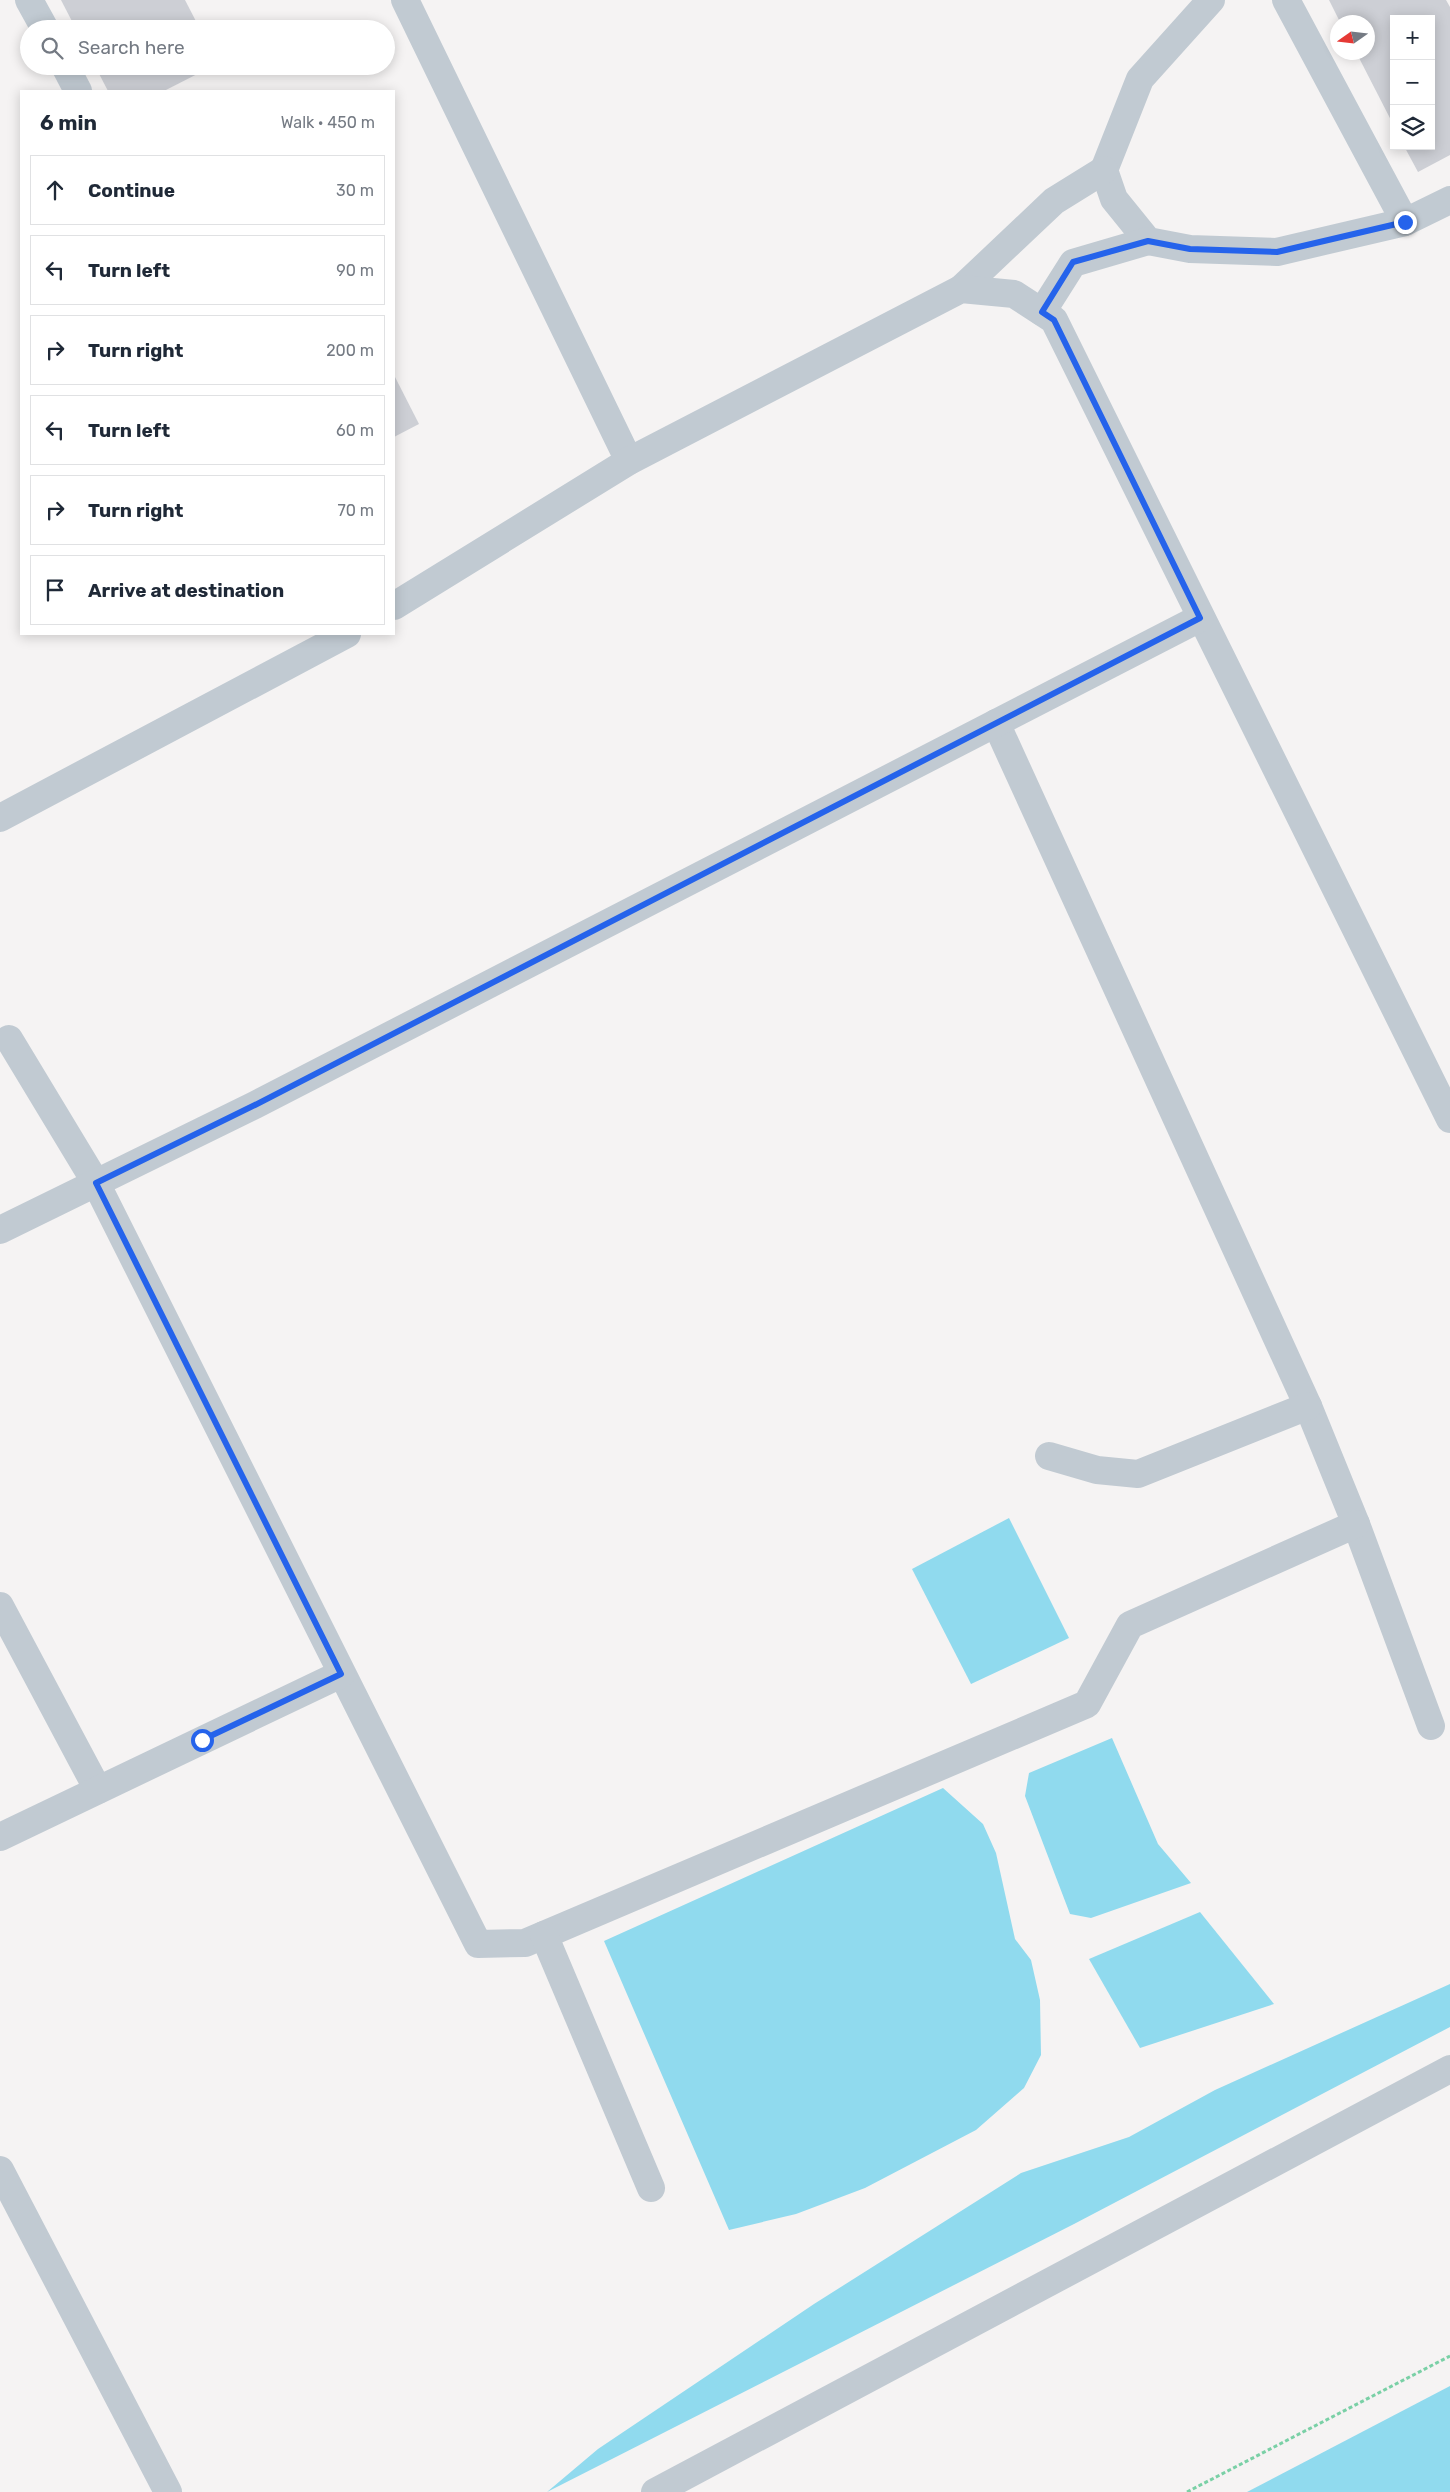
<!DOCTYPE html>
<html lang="en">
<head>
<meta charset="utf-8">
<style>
  body { margin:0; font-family:Rubik,sans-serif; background:#f2f2f3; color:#1f2937 }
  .controls { position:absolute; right:15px; top:15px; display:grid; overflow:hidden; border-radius:0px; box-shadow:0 2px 12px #0003 }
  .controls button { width:45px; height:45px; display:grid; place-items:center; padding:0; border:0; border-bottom:1px solid #e0e1e3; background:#fff; color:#1f2937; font:25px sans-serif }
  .compass { position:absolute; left:1330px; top:15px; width:45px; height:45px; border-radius:50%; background:#fff; box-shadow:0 2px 12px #0003; rotate:256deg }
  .stop { position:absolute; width:15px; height:15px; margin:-11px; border:4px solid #2563eb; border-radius:50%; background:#fff }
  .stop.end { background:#2563eb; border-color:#fff; box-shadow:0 1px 5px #0008 }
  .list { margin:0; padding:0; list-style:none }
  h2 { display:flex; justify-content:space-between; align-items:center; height:65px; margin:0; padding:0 20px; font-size:21px }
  h2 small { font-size:16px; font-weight:400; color:#747a83 }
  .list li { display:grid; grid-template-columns:32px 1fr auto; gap:15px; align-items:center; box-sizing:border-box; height:70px; margin:0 10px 10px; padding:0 10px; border:1px solid #e0e1e3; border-radius:0px }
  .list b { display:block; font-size:19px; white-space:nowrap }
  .list em { font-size:16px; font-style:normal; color:#747a83 }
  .icon { flex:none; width:28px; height:28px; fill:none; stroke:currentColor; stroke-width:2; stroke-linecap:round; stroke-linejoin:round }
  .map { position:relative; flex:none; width:1450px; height:2492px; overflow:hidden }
  .search { position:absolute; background:#fff; box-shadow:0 2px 12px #0003; left:20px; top:20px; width:375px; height:55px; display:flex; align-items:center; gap:12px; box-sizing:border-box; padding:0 18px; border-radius:28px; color:#747a83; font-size:19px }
  .panel { position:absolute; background:#fff; box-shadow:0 2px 12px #0003; left:20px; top:90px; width:375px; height:545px; border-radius:0px }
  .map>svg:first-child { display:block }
  .water { fill:#90daee }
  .building { fill:#cdcfd5 }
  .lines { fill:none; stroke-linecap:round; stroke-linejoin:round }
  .path { stroke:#7ad0a6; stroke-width:3; stroke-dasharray:4 2.5; stroke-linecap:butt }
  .minor { stroke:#c1cad2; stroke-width:28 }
  .route { stroke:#2563eb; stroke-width:6 }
</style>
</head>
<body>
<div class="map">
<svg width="1450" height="2492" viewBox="0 0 1450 2492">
  <rect width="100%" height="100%" fill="#f5f3f3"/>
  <!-- water -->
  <g class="water">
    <polygon points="1009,1518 1069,1638 971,1684 912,1569"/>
    <polygon points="1112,1738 1158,1844 1191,1883 1091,1918 1070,1914 1025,1796 1029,1773"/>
    <polygon points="943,1788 983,1824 996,1853 1015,1939 1031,1960 1040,2000 1041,2055 1024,2088 976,2130 865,2188 796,2214 729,2230 604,1941"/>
    <polygon points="1200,1912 1274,2004 1140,2048 1089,1959"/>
    <polygon points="1450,1984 1450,2027 1074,2224 547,2492 598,2449 814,2304 1021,2173 1129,2137 1215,2090"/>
    <polygon points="1450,2386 1450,2492 1247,2492"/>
  </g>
  <!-- building -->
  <g class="building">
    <polygon points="61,0 185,0 200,29 76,29"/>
    <polygon points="1329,0 1446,0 1450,7 1450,155 1418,172 1404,146 1431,146 1431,19 1394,19 1394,126 1356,52 1368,52 1368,22 1340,22"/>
    <polygon points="95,66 213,66 164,91 108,91"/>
    <polygon points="394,375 419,424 394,437"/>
  </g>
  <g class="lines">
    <!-- path -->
    <polyline class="path" points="1187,2492 1450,2356"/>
    <!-- minor -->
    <g class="minor">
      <polyline points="29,0 45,29"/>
      <polyline points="405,0 629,461"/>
      <polyline points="1211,0 1140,79 1104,170 1114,199 1148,241 1190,249 1277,252 1405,222 1450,200"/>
      <polyline points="1286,0 1405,222"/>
      <polyline points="65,66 78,91"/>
      <polyline points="961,289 1054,201 1104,170"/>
      <polyline points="1042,312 1073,263 1148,241"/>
      <polyline points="394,606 629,461 961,289 1014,294 1054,320 1450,1119"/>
      <polyline points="996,723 1308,1406 1356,1524 1431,1726"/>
      <polyline points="0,818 347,634"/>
      <polyline points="9,1039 96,1183 478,1944 525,1943 1087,1704 1130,1625 1356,1524"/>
      <polyline points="0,1230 255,1105 1200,618"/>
      <polyline points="1049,1456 1097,1470 1138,1474 1308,1406"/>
      <polyline points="0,1606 98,1790"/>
      <polyline points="0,1837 341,1674"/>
      <polyline points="544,1935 651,2188"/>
      <polyline points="0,2170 168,2492"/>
      <polyline points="655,2492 1450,2069"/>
    </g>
  </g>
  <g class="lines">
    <!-- route -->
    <polyline class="route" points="202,1740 341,1674 96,1183 255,1105 1200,618 1054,320 1042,312 1073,262 1148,241 1190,249 1277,252 1405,222"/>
  </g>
</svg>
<div class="controls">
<button>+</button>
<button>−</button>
<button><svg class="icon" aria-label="layers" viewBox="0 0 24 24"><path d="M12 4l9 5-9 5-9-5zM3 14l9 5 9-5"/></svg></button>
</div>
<svg class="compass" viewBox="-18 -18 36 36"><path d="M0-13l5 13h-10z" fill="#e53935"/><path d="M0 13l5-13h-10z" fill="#747a83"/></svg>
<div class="stop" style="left:202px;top:1740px"></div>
<div class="stop end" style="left:1405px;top:222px"></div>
<div class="search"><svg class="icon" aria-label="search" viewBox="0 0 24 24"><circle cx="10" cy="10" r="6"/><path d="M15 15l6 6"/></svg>Search here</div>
<section class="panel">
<h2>6 min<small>Walk · 450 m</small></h2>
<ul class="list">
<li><svg class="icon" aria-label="ahead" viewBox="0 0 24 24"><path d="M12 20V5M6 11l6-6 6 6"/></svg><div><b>Continue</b></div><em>30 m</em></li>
<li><svg class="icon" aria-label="left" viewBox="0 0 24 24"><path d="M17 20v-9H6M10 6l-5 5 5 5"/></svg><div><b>Turn left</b></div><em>90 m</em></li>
<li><svg class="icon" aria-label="right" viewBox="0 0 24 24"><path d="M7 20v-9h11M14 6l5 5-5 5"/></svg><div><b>Turn right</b></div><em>200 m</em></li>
<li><svg class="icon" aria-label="left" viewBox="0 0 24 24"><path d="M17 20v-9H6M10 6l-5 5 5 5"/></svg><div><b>Turn left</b></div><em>60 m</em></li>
<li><svg class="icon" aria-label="right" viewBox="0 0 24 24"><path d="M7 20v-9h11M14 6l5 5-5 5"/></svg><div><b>Turn right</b></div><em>70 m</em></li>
<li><svg class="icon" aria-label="arrive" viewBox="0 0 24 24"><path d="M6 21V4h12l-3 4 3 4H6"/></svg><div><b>Arrive at destination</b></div></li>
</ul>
</section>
</div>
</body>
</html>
